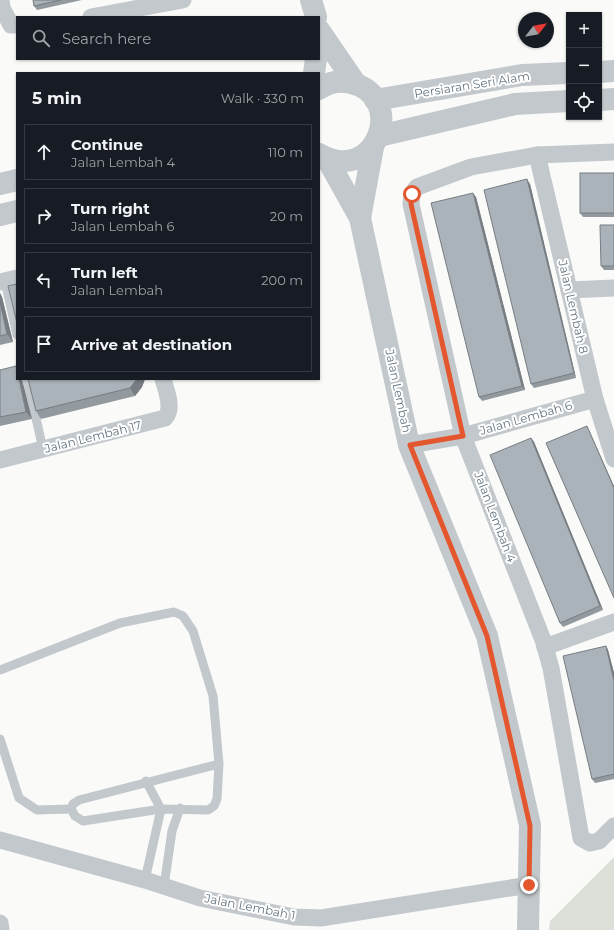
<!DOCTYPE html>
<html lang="en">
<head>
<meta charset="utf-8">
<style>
  body { margin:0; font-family:Montserrat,sans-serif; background:#242831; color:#f1f3f6 }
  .controls { position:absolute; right:12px; top:12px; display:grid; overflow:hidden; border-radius:0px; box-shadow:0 1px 3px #0004 }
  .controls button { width:36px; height:36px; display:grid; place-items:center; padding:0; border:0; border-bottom:1px solid #363941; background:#171b24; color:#f1f3f6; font:20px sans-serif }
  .compass { position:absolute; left:518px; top:12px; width:36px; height:36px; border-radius:50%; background:#171b24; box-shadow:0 1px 3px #0004; rotate:59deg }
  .stop { position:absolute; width:12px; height:12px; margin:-9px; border:3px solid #e4572e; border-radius:50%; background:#fff }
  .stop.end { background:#e4572e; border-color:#fff; box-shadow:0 1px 4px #0008 }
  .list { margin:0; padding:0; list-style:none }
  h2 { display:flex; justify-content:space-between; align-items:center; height:52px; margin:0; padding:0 16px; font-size:17px }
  h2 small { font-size:13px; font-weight:400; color:#9ea1a6 }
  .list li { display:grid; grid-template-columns:26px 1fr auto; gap:12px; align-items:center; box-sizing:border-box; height:56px; margin:0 8px 8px; padding:0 8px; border:1px solid #363941; border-radius:0px }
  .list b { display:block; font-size:15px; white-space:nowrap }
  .list p { margin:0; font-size:13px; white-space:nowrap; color:#9ea1a6 }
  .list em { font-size:13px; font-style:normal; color:#9ea1a6 }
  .icon { flex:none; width:22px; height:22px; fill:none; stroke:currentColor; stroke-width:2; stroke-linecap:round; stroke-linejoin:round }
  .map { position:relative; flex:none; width:614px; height:930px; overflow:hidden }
  .search { position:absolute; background:#171b24; box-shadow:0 1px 3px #0004; left:16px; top:16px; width:304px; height:44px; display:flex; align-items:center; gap:10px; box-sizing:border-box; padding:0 14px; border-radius:0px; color:#9ea1a6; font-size:15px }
  .panel { position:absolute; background:#171b24; box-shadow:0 1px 3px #0004; left:16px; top:72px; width:304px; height:308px; border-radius:0px }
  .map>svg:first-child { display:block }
  .green { fill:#dadfd7 }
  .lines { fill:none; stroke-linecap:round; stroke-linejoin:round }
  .service { stroke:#c3c8cc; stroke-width:9 }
  .minor { stroke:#c3c8cc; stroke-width:17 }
  .tertiary { stroke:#c3c8cc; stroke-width:22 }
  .wall { fill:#929a9f }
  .shaded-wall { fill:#777d82 }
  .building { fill:#aab3b9; stroke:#777d82 }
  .route { stroke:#e4572e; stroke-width:5 }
  .labels { text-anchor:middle; stroke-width:4; stroke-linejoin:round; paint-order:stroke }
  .street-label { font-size:12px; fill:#657683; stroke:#fff }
</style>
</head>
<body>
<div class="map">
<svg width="614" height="930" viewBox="0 0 614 930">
  <rect width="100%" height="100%" fill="#fafaf8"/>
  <!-- green -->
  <polygon class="green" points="614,857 614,930 549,930 550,921"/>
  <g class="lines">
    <!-- service -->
    <g class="service">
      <polyline points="5,281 17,335"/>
      <polyline points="27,379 43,449"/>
      <polyline points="0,670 120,623 174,612 183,616 193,631 213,696 219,764 217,799 214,806 208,810 161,809 83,821 75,816 71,809 73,804 79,800 219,764"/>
      <polyline points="0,739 19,798 37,810 71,809"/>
      <polyline points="145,880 161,809 146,781"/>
      <polyline points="164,886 172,831 180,808"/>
    </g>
    <!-- minor -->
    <g class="minor">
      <polyline points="1,0 2,8 11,25 17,25"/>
      <polyline points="91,17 183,0"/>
      <polyline points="614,152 537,155 471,167 417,187 412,194 411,204 463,436 543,640 551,668 581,838 590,843 599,841 614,826"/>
      <polyline points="537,155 595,399 614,459"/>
      <polyline points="0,282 17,278"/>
      <polyline points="569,290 614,288"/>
      <polyline points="409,445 463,436 595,399"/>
      <path d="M 0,460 L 165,418 C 174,409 166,390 163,379"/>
      <polyline points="545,647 614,622"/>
      <polyline points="0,840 145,880 200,898 294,917 321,918 529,885"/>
      <polyline points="0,923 1,930"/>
    </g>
    <!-- tertiary -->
    <g class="tertiary">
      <polyline points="311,0 316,17"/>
      <polyline points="319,30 356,84"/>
      <polyline points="599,72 614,71"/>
      <polyline points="314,73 316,59"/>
      <path d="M 319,89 C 329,82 340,80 351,83 C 408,96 377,187 319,154"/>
      <polyline points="375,100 522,75 569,73"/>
      <polyline points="599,100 614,99"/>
      <polyline points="379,136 515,104 569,101"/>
      <polyline points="327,159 360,218 409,445 487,636 530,825 528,930"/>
      <polyline points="0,184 17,180"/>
      <polyline points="0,215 17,211"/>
      <polyline points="360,218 373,147"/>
    </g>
  </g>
  <!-- wall -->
  <g class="wall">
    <polygon points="33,0 82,0 37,10 34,6"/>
    <polygon points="614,173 614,217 583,217 580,213"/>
    <polygon points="530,184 576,378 534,388 531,384"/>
    <polygon points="476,197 525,390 482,401 479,397"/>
    <polygon points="614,225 614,270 604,270 601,266"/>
    <polygon points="0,293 2,297 13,342 0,345"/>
    <polygon points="0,370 32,419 0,426"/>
    <polygon points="28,379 145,379 142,387 135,396 41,419 36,411"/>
    <polygon points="531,438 534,442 603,610 563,627 560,623"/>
    <polygon points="606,646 608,650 614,673 614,779 595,783 592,779"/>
  </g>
  <!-- shaded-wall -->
  <g class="shaded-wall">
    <polygon points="527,179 530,184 576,378 574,373"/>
    <polygon points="473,193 476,197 525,390 522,386"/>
    <polygon points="0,293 2,297 13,342 7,334 0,302"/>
    <polygon points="19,379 22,379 32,419 26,412"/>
    <polygon points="137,379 145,379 142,387 135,396 130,388"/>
    <polygon points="587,426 589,430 614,486 614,488"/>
    <polygon points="531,438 534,442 603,610 600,606"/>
    <polygon points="606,646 608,650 614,673 614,681"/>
  </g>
  <!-- building -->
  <g class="building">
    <polygon points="33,0 61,0 34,6"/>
    <rect x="580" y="173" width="34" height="40"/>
    <polygon points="527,179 574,373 531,384 484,190"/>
    <polygon points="473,193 522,386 479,397 431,203"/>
    <polygon points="600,225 614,225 614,266 601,266"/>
    <polygon points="17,284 17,323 8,286"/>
    <polygon points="0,302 7,334 0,336"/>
    <polygon points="16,366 17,371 17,379 19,379 26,412 0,417 0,370"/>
    <polygon points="28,379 137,379 130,388 36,411"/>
    <polygon points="587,426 614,488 614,598 546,443"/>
    <polygon points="531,438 600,606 560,623 490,455"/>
    <polygon points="606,646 614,681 614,774 592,779 563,656"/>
  </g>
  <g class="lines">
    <!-- route -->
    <polyline class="route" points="412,194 411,204 463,436 410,445 487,636 530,826 529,885"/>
  </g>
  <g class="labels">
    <!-- street labels -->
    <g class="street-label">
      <text transform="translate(472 85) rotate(-9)" y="4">Persiaran Seri Alam</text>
      <text transform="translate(573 307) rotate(77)" y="4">Jalan Lembah 8</text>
      <text transform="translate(398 391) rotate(78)" y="4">Jalan Lembah</text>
      <text transform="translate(526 418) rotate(-16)" y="4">Jalan Lembah 6</text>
      <text transform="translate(93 437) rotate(-14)" y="4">Jalan Lembah 17</text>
      <text transform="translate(495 517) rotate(69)" y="4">Jalan Lembah 4</text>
      <text transform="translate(250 907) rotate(11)" y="4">Jalan Lembah 1</text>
    </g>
  </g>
</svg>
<div class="controls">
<button>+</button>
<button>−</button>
<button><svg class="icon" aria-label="locate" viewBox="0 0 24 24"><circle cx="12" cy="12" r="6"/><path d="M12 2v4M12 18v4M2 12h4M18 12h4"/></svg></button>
</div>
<svg class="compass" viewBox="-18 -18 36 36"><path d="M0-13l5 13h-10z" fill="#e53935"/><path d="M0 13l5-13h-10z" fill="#9ea1a6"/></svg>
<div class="stop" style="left:412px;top:194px"></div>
<div class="stop end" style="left:529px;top:885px"></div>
<div class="search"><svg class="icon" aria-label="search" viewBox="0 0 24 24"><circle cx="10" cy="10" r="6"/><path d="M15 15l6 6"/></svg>Search here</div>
<section class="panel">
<h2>5 min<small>Walk · 330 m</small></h2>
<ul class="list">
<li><svg class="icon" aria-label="ahead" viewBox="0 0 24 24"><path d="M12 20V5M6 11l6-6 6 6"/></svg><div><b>Continue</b><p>Jalan Lembah 4</p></div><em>110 m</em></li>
<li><svg class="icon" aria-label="right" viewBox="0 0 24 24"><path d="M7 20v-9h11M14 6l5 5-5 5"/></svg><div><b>Turn right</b><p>Jalan Lembah 6</p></div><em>20 m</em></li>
<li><svg class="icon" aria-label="left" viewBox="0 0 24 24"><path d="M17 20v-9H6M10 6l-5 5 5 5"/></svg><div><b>Turn left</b><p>Jalan Lembah</p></div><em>200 m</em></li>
<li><svg class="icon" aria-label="arrive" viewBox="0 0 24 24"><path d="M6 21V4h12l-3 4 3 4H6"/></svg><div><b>Arrive at destination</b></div></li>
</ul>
</section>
</div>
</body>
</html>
